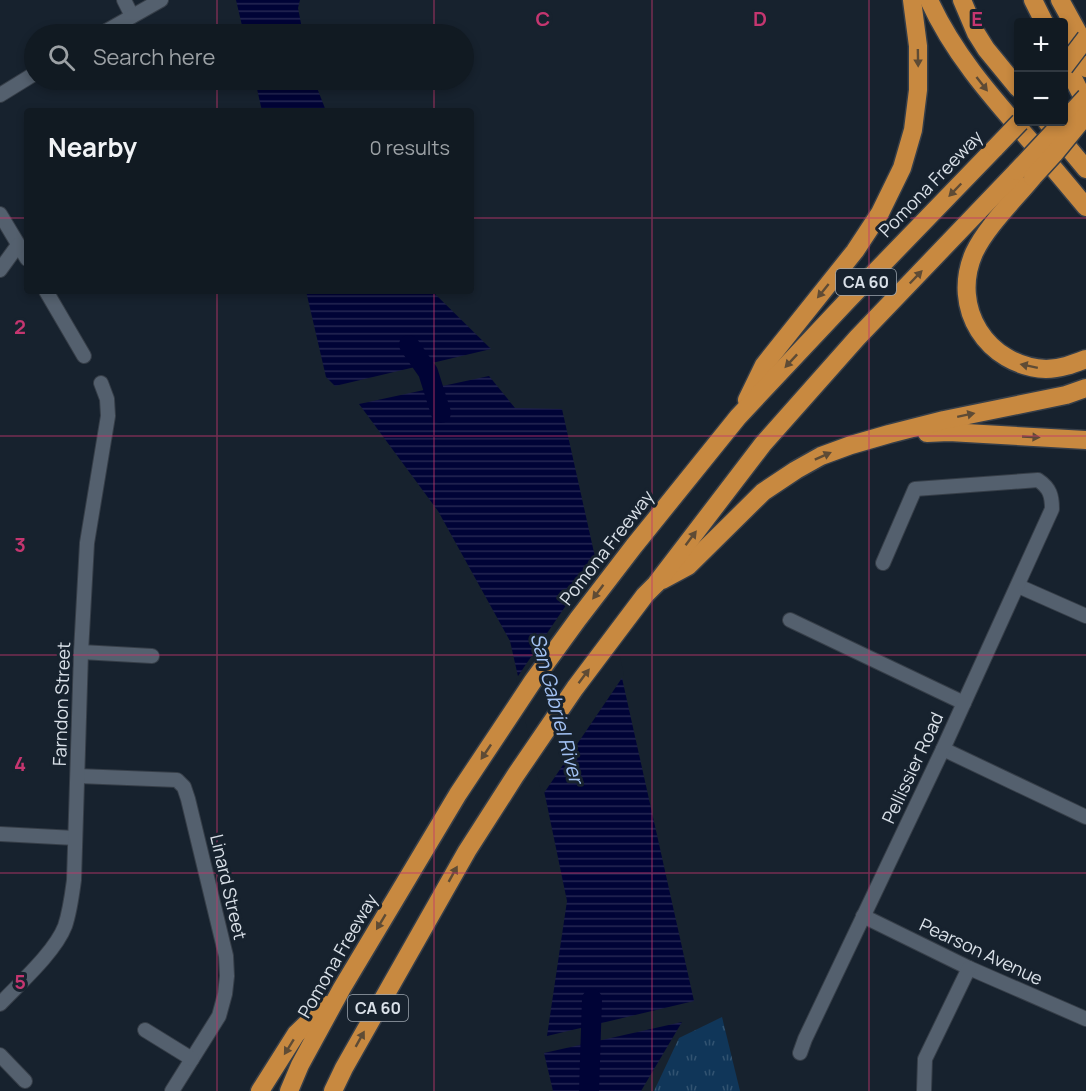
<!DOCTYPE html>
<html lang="en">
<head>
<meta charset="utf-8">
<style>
  body { margin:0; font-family:Manrope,sans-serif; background:#1e272f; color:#f1f3f6 }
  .controls { position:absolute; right:18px; top:18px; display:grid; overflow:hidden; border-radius:6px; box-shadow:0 3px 9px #0003 }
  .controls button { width:54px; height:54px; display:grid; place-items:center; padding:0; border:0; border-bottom:2px solid #303840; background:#111a22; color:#f1f3f6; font:30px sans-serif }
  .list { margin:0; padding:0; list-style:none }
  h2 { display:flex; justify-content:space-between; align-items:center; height:78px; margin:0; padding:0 24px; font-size:26px }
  h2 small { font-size:20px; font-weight:400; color:#9ca1a5 }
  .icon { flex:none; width:33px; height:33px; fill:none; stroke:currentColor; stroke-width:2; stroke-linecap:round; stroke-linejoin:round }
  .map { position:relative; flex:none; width:1086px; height:1091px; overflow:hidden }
  .search { position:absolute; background:#111a22; box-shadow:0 3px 9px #0003; left:24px; top:24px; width:450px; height:66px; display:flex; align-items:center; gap:15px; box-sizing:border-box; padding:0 21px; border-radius:33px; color:#9ca1a5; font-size:22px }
  .panel { position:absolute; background:#111a22; box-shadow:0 3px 9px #0003; left:24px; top:108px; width:450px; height:186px; border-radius:6px }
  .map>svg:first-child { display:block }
  .grass { fill:url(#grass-tufts) }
  .water { fill:url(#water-rules) }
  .pier { fill:#17222e }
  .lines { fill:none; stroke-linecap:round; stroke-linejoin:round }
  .river { stroke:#000336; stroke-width:20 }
  .minor-casing { stroke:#363e48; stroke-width:16 }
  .highway-casing { stroke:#363e48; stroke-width:21 }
  .minor { stroke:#54606e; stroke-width:14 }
  .highway { stroke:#c88940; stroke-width:18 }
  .highway-bridge-casing { stroke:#363e48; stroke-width:21; stroke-linecap:butt }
  .highway-bridge { stroke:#c88940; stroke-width:18 }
  .oneway { fill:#5e4b35 }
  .grid { fill:none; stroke:#c53670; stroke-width:1.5; stroke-opacity:0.55 }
  .labels { text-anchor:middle; stroke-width:6; stroke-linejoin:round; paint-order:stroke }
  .shield { fill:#17222e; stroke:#9fa7b0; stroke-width:1.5 }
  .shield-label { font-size:16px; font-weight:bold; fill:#d9e0e8 }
  .street-label { font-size:18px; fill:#d9e0e8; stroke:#17222e }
  .water-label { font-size:20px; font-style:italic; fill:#a2c1f3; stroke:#17222e }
  .grid-label { font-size:20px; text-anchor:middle; font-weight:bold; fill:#c53670; stroke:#17222e; stroke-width:6; stroke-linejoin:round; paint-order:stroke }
</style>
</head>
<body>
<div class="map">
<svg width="1086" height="1091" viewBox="0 0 1086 1091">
  <defs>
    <pattern id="grass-tufts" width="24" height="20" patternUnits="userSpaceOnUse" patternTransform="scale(1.5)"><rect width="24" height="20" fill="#103659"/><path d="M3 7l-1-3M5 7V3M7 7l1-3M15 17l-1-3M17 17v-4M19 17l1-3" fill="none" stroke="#325371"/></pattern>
    <pattern id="water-rules" width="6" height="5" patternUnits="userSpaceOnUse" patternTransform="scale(1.5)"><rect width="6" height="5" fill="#000336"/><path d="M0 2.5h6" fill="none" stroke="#252753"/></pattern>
  </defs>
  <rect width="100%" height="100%" fill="#17222e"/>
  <!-- grass -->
  <polygon class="grass" points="722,1017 740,1091 654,1091 679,1038"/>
  <!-- water -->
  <g class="water">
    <polygon points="236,0 300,0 298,8 303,34 244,34"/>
    <polygon points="255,80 314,80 326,111 262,111"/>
    <polygon points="306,291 432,291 491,349 335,386 326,377"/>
    <polygon points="489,376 515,408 562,409 694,1001 547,1036 567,901 546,800 510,641 438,511 359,404"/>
    <polygon points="682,1022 641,1091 553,1091 544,1053"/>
  </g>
  <!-- pier -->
  <polygon class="pier" points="598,558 624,675 542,796 516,679"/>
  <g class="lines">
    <!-- river -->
    <g class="river">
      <polyline points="409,345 428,372 441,413"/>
      <polyline points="589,1091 592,999"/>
    </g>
    <!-- minor casing -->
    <g class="minor-casing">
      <g id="minor">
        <polyline points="124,0 132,16"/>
        <polyline points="101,34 161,0"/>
        <polyline points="0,95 34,74"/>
        <polyline points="0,214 27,259"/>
        <polyline points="0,270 18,245"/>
        <polyline points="46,291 84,356"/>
        <polyline points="1018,586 1086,616"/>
        <polyline points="790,620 964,703"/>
        <polyline points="81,652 152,656"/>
        <polyline points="943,749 1086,817"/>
        <polyline points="78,776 177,780 184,787 188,799 226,956 227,976 225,994 219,1016 172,1091"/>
        <polyline points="0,834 75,838"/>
        <polyline points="863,916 969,968 1086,1019"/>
        <path d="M 0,1004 C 20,983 55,952 65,926 C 70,911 72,895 74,880 L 81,652 L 87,543 L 108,416 L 107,399 L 101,383"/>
        <polyline points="145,1030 192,1059"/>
        <path d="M 800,1053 L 805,1039 L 943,749 L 1052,509 C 1052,496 1050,488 1038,480 L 915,489 L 883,563"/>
        <polyline points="0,1055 25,1081"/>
        <polyline points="924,1091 925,1059 969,968"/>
      </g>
    </g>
    <!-- highway casing -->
    <g class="highway-casing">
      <g id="highway">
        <path d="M 929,0 C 952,51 989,94 1026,136 C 1046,159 1066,183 1086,207"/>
        <polyline points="962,0 976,33 986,49 1018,88"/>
        <polyline points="1033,0 1044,22"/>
        <polyline points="1060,0 1086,47"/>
        <polyline points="1069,38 1086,68"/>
        <polyline points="1064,60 1086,104"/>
        <polyline points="1047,122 1086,169"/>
        <path d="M 1033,177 C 1015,199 986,227 974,253 C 950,308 987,366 1046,369 C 1060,369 1073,364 1086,359"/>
        <polyline points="747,400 764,365 855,251 880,213 902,168 913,130 918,90 918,46 912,0"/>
        <polyline points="927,433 949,432 1086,440"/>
        <polyline points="662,580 688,566 763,492 796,470 821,456 851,445 889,434 944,420 1066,395 1086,388"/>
        <polyline points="260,1091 296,1034 326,1005"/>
        <polyline points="289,1091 300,1065 342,988 458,794 533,681 578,619 634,546 738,417 847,301 995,148"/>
        <polyline points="333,1091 344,1068 467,851 515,776 575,688 645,595 656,584 763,444 857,338 1017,171"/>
      </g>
    </g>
    <!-- minor -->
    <use href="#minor" class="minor"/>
    <!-- highway -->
    <use href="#highway" class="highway"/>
    <!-- highway-bridge casing -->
    <g class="highway-bridge-casing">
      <g id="highway-bridge">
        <polyline points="1064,67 1086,38"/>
        <polyline points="1064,121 1086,97"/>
        <polyline points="995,148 1020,122"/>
        <polyline points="1017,171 1063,122"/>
        <polyline points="1033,177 1054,154 1086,115"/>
      </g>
    </g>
    <!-- highway-bridge -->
    <use href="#highway-bridge" class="highway-bridge"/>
  </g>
  <!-- one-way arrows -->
  <defs><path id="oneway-solid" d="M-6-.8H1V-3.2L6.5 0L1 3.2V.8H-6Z" transform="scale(1.5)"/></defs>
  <g class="oneway">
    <use href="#oneway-solid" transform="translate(918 58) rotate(89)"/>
    <use href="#oneway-solid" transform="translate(982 84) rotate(52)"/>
    <use href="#oneway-solid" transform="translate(955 190) rotate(134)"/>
    <use href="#oneway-solid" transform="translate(916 277) rotate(-46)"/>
    <use href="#oneway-solid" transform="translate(823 291) rotate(129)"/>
    <use href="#oneway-solid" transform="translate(791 361) rotate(133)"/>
    <use href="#oneway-solid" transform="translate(1029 366) rotate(-168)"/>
    <use href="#oneway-solid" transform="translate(966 415) rotate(-12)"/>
    <use href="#oneway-solid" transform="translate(1031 437) rotate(3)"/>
    <use href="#oneway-solid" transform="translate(823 456) rotate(-24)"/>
    <use href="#oneway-solid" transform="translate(691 538) rotate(-53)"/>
    <use href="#oneway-solid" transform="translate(598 592) rotate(127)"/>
    <use href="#oneway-solid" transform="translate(584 676) rotate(-53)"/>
    <use href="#oneway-solid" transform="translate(486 752) rotate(124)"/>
    <use href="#oneway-solid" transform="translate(453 874) rotate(-61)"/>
    <use href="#oneway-solid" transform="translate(381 922) rotate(121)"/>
    <use href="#oneway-solid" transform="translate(360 1039) rotate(-61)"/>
    <use href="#oneway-solid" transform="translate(289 1047) rotate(122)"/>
  </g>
  <!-- grid -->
  <path class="grid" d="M 217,0 L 217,34M 434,0 L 434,34M 652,0 L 652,1091M 869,0 L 869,1091M 217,80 L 217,111M 434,80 L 434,111M 0,218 L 27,218M 471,218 L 1086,218M 217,291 L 217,1091M 434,291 L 434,1091M 0,436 L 1086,436M 0,655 L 1086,655M 0,873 L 1086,873"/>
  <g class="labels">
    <!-- shield labels -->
    <g class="shield">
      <rect x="836" y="269" width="60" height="26" rx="4.5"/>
      <rect x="348" y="995" width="60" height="26" rx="4.5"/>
    </g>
    <g class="shield-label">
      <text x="866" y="288">CA 60</text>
      <text x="378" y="1014">CA 60</text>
    </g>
    <!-- street labels -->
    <g class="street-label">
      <text transform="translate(931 184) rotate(-46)" y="6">Pomona Freeway</text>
      <text transform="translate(607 548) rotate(-52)" y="6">Pomona Freeway</text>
      <text transform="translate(62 704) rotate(-88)" y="6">Farndon Street</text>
      <text transform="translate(913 768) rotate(-65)" y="6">Pellissier Road</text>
      <text transform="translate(228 887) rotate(77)" y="6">Linard Street</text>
      <text transform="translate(981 952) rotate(25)" y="6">Pearson Avenue</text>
      <text transform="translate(338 956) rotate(-60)" y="6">Pomona Freeway</text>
    </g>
    <!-- water labels -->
    <g class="water-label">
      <text transform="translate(557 708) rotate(75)" y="7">San Gabriel River</text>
    </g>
  </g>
  <g class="grid-label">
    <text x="543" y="26">C</text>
    <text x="760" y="26">D</text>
    <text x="977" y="26">E</text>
    <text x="20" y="334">2</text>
    <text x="20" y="552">3</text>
    <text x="20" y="771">4</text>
    <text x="20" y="989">5</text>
  </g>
</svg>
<div class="controls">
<button>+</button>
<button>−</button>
</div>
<div class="search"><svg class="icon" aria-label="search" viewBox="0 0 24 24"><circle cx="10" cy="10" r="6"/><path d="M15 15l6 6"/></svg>Search here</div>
<section class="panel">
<h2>Nearby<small>0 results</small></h2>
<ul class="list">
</ul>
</section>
</div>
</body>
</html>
